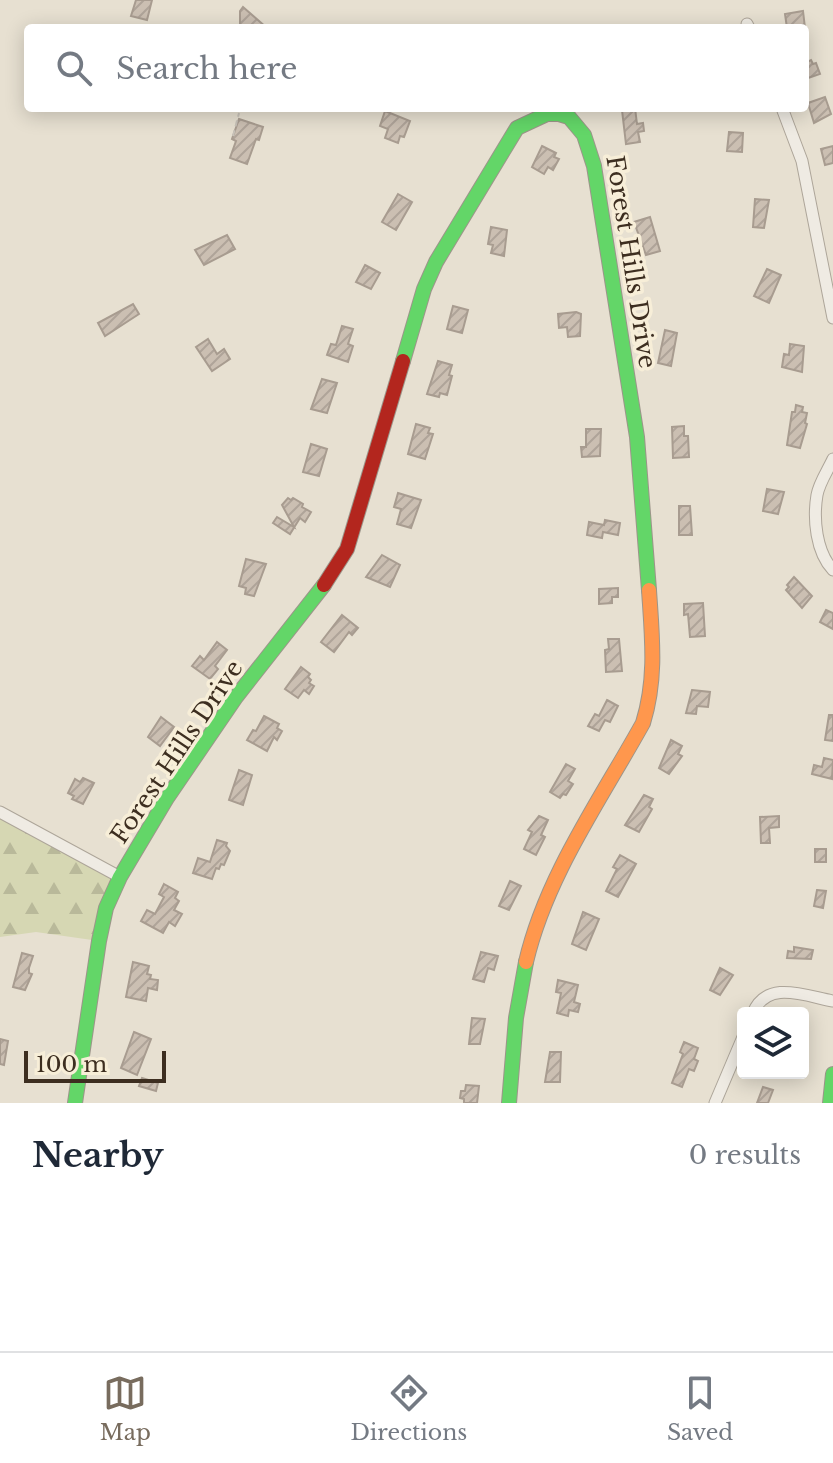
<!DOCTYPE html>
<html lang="en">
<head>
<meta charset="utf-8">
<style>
  body { margin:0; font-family:"Libre Baskerville",serif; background:#f6f6f7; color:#1f2937 }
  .controls { position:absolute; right:24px; bottom:24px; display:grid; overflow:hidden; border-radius:8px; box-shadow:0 4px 20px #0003 }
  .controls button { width:72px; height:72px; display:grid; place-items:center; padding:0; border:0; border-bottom:2px solid #e0e1e3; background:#fff; color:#1f2937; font:40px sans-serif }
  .scale { position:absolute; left:24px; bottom:20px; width:142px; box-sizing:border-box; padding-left:8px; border:4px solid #3d2e20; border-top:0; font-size:22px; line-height:28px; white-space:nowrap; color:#3d2e20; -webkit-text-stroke:6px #f7eed8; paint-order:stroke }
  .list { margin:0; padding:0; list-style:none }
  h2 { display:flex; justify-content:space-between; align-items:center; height:104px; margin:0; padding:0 32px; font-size:34px }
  h2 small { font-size:26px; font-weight:400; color:#747a83 }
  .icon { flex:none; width:44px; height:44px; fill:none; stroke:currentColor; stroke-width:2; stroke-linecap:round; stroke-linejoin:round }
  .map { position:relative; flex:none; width:833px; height:1103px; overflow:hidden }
  .search { position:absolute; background:#fff; box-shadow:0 4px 20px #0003; left:24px; right:24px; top:24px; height:88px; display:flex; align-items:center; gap:20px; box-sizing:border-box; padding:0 28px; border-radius:8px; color:#747a83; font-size:30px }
  .sheet { height:248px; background:#fff }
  nav { display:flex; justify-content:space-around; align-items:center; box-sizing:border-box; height:112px; border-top:2px solid #e0e1e3; background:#fff; font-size:22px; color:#747a83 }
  nav a { display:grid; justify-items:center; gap:4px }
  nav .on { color:#786c5e }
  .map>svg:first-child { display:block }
  .forest { fill:url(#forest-firs) }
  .building { fill:url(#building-hatch); stroke:#a89c90; stroke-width:2 }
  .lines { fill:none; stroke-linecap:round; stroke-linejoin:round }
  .street-casing { stroke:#ada599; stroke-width:13 }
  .fast-casing { stroke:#9c958a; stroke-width:16 }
  .slow-casing { stroke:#9c958a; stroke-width:16 }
  .jam-casing { stroke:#9c958a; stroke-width:16 }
  .path { stroke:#c8c2b9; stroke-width:2; stroke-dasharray:6 4; stroke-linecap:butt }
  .street { stroke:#efebe3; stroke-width:11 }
  .fast { stroke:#63d668; stroke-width:14 }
  .slow { stroke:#ff974d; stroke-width:14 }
  .jam { stroke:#b3261e; stroke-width:14 }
  .labels { text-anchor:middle; stroke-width:7; stroke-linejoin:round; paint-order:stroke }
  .street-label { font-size:24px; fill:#3d2e20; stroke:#f7eed8 }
</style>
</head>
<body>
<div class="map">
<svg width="833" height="1103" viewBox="0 0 833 1103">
  <defs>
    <pattern id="forest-firs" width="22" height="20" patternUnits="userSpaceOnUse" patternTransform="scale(2)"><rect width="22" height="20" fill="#d6d7b3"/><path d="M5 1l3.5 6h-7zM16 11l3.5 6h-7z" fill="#b9b99a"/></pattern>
    <pattern id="building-hatch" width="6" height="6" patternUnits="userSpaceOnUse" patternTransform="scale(2)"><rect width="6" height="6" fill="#cbbfb2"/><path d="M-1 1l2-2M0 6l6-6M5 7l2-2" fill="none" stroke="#afa499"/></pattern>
  </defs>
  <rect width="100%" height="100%" fill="#e7e0d1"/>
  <!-- forest -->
  <polygon class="forest" points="0,812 120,877 99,941 36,932 0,937"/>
  <!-- building -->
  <g class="building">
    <polygon points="136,0 152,0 147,20 131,16"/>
    <polygon points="243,7 267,28 240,28 240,11"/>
    <polygon points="803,11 805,28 787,28 785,14"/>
    <polygon points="811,60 813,64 816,63 820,74 805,79 805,63"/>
    <polygon points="825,97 831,114 814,123 808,103"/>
    <polygon points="635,108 637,124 643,123 644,131 638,132 640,142 626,144 622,110"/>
    <polygon points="385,111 410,121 404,137 400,136 398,143 385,138 388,129 380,126"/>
    <polygon points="239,119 263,127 259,140 256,139 247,164 230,158 236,141 232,139"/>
    <polygon points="729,132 743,133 742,152 727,151"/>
    <polygon points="542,146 556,153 554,157 559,159 553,170 548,167 544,174 532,167"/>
    <polygon points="833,146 833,163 825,165 821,149"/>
    <polygon points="398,194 412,202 396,230 382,222"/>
    <polygon points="755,199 769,200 764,228 753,227"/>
    <polygon points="650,217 660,251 646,255 634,222"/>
    <polygon points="491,227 507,230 504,256 491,253 493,245 488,244"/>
    <polygon points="227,235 235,249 204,265 195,250"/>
    <polygon points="365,265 380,273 371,289 356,282"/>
    <polygon points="767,269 781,275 769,303 754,296"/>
    <polygon points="133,304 139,314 105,336 98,323"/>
    <polygon points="453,306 468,310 462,333 447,329"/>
    <polygon points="576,312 581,314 580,336 568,337 567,327 559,328 558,314"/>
    <polygon points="342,326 353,329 348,344 353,346 348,362 327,355 331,344 336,345"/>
    <polygon points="665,330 677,333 671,366 658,363"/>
    <polygon points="208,339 217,354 224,349 230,359 212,371 196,347"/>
    <polygon points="790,344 804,346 802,372 782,367 784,354 789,355"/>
    <polygon points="438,361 452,365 449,375 452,376 447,395 440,393 439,397 427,394"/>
    <polygon points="322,379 337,383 327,413 311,409"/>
    <polygon points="796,405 803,407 802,412 807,413 805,423 807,424 800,448 787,445 792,412 795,412"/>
    <polygon points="416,424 430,428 428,433 433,434 425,459 408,454"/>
    <polygon points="684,426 684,436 688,436 689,457 673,458 672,427"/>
    <polygon points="586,429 601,429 600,456 582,457 581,447 586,447"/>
    <polygon points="311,444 327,449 319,476 303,472"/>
    <polygon points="767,489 784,492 778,514 763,511"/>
    <polygon points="398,493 421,500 411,528 397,524 401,509 394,507"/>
    <polygon points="288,498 291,500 293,498 303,504 302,507 311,512 305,522 300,518 290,534 273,523 277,517 294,527 282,505"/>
    <polygon points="679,506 690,506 692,535 679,535"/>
    <polygon points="605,520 620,523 618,535 603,532 602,538 587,535 589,522 604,525"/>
    <polygon points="382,555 400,565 390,587 366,577"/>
    <polygon points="246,559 266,564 254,596 245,594 246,588 239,586"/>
    <polygon points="794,577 812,596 802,608 786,590 789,587 787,585"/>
    <polygon points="618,588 618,597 612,597 612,603 599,604 599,589"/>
    <polygon points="703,603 705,636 690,637 688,614 684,615 684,604"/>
    <polygon points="826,610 833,613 833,629 820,622"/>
    <polygon points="342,615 358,628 352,635 349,632 334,652 321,642"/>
    <polygon points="608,639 619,639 622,671 606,672 605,650 609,649"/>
    <polygon points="217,642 227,650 215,666 218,669 210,679 192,666 200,656 204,660"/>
    <polygon points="301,667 310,674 308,677 311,680 309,683 314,686 309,694 304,690 298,698 285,689"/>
    <polygon points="692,690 710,692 708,707 697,706 696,714 686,713"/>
    <polygon points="607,700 618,706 610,722 605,720 599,731 588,726 595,714 599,716"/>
    <polygon points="829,715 833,715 833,741 825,740"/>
    <polygon points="264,716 279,724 277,728 282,731 277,740 274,737 267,751 247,740 253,730 256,731"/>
    <polygon points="161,717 174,727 160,746 148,737"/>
    <polygon points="671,740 682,746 678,754 682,756 669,774 659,768"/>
    <polygon points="824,758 833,760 832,779 812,774 814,765 822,767"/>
    <polygon points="566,764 575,769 568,781 573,784 566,795 563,794 560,798 550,792"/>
    <polygon points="239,770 252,775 243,805 229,800"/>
    <polygon points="83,778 94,783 83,804 72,799 74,796 68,793 75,779 80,782"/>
    <polygon points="644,795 653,799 649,807 652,809 639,832 625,825"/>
    <polygon points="539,816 548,820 541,835 545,837 536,855 524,849 532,832 528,830"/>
    <polygon points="779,816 779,827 769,828 770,843 761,843 760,817"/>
    <polygon points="217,840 227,843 226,846 230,851 224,865 221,864 219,869 216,868 212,879 193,873 198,858 210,862"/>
    <rect x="815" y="849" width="11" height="13"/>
    <polygon points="620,855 636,864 618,897 606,891 617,869 613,867"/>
    <polygon points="510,881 521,886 509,910 499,906"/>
    <polygon points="164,884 178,892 175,898 179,901 174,910 182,914 175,926 169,922 163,933 141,921 147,910 155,914 164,897 159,894"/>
    <polygon points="817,890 826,891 823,908 814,906"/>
    <polygon points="583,912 599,919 586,950 572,944"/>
    <polygon points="794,947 813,950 811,959 787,958 788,951 794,952"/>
    <polygon points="481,952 498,956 494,970 488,968 484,982 473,979"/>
    <polygon points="22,953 33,956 29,968 29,973 32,974 25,990 13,987"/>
    <polygon points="133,962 149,966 147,974 151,975 150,979 158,980 157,990 148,988 146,1001 126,997"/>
    <polygon points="720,968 733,975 720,995 710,990"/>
    <polygon points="558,980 578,985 574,1002 580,1004 578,1012 569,1010 568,1016 557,1013 561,993 556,992"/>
    <polygon points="472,1018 485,1019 480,1044 469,1044"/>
    <polygon points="134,1032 151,1039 137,1075 121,1068"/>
    <polygon points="0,1039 8,1041 4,1065 0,1064"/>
    <polygon points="684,1042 698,1048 694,1059 698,1061 694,1071 689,1069 682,1087 672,1083 683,1054 680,1052"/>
    <polygon points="550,1052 561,1052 560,1082 545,1082"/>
    <polygon points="142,1078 158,1083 156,1091 139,1086"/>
    <polygon points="466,1085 479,1086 477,1103 464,1103 464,1099 460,1098 461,1091 465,1091"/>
    <polygon points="763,1087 773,1090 768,1103 757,1103"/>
  </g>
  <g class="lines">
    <!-- street casing -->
    <g class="street-casing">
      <g id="street">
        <polyline points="747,24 749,28"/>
        <polyline points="782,108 802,161 833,318"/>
        <path d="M 833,459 C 828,470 819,483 817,495 C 813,519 816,552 833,570"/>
        <polyline points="0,812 120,877"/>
        <path d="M 753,1013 C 767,979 805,996 833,1001"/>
        <polyline points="715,1103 743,1037"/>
      </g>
    </g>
    <!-- fast casing -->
    <g class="fast-casing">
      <g id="fast">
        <polyline points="403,361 424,289 436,262 517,128 547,114 559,114 569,117 584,135 594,166 637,437 649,590"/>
        <polyline points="75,1103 99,941 106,908 120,877 167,798 236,697 324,585"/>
        <polyline points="509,1103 516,1018 526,962"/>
        <polyline points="830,1103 833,1074"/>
      </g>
    </g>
    <!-- slow casing -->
    <g class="slow-casing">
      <path id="slow" d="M 526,962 C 546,876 601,799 643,723 C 657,678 652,636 649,590"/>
    </g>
    <!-- jam casing -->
    <g class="jam-casing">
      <polyline id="jam" points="324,585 347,549 403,361"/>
    </g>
    <!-- path -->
    <polyline class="path" points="233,136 239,113"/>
    <!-- street -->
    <use href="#street" class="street"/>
    <!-- fast -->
    <use href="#fast" class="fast"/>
    <!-- slow -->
    <use href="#slow" class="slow"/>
    <!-- jam -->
    <use href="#jam" class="jam"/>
  </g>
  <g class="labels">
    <!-- street labels -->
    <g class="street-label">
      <text transform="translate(631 262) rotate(81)" y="8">Forest Hills Drive</text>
      <text transform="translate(177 752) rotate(-56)" y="8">Forest Hills Drive</text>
    </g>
  </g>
</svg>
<div class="controls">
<button><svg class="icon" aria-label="layers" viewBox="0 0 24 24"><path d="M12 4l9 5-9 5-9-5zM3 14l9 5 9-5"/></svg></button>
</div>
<div class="scale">100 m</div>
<div class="search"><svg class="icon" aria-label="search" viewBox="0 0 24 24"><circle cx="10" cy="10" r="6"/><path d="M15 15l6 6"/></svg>Search here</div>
</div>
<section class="sheet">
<h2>Nearby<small>0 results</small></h2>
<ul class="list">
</ul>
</section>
<nav>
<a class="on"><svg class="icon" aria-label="map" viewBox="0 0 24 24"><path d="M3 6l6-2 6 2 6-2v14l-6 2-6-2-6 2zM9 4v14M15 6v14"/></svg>Map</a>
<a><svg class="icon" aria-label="directions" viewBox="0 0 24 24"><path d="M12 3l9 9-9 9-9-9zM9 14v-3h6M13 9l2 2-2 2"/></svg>Directions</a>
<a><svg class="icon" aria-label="saved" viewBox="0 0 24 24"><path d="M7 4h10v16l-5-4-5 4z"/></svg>Saved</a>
</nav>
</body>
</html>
